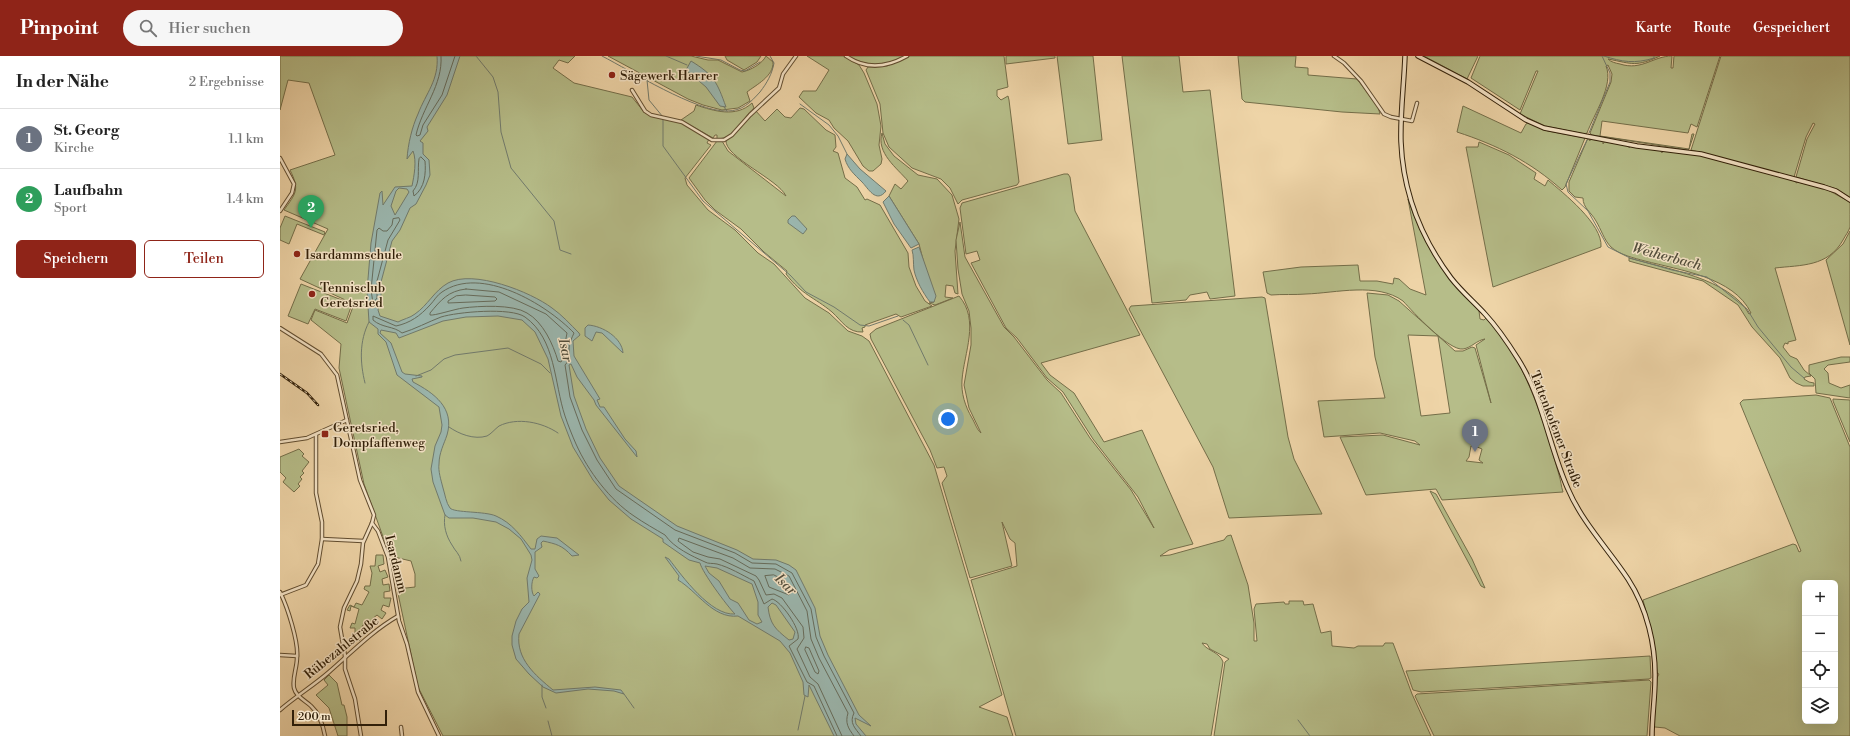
<!DOCTYPE html>
<html lang="de">
<head>
<meta charset="utf-8">
<style>
  body { margin:0; font-family:"Libre Bodoni",serif; background:#f6f6f6; color:#222 }
  .controls { position:absolute; right:12px; bottom:12px; display:grid; overflow:hidden; border-radius:6px; box-shadow:0 4px 16px #0002 }
  .controls button { width:36px; height:36px; display:grid; place-items:center; padding:0; border:0; border-bottom:1px solid #e0e0e0; background:#fff; color:#222; font:20px sans-serif }
  .scale { position:absolute; left:12px; bottom:10px; width:95px; box-sizing:border-box; padding-left:4px; border:2px solid #322009; border-top:0; font-size:11px; line-height:14px; white-space:nowrap; color:#322009; -webkit-text-stroke:3px #f4e3c6; paint-order:stroke }
  .you { position:absolute; left:668px; top:363px; width:14px; height:14px; margin:-10px; border:3px solid #fff; border-radius:50%; background:#1a73e8; box-shadow:0 0 0 6px #1a73e833 }
  .badge { display:grid; place-items:center; width:26px; height:26px; border-radius:50%; background:#8f2418; color:#fff; font-size:13px; font-weight:700 }
  .pin { position:absolute; translate:-50% -33px; filter:drop-shadow(0 1px 2px #0008) }
  .pin::after { content:''; position:absolute; top:21px; width:14px; height:12px; background:inherit; clip-path:polygon(0 0,100% 0,50% 100%) }
  .list { margin:0; padding:0; list-style:none }
  h2 { display:flex; justify-content:space-between; align-items:center; height:52px; margin:0; padding:0 16px; font-size:17px }
  h2 small { font-size:13px; font-weight:400; color:#767676 }
  .list li { display:grid; grid-template-columns:26px 1fr auto; gap:12px; align-items:center; box-sizing:border-box; height:60px; padding:0 16px; border-top:1px solid #e0e0e0 }
  .list b { display:block; font-size:15px; white-space:nowrap }
  .list p { margin:0; font-size:13px; white-space:nowrap; color:#767676 }
  .list em { font-size:13px; font-style:normal; color:#767676 }
  .actions { display:flex; gap:8px; padding:12px 16px }
  .actions a { flex:1; padding:9px 0; border:1px solid #8f2418; border-radius:6px; text-align:center; font-size:14px; color:#8f2418 }
  .actions .main { background:#8f2418; color:#fff }
  .icon { flex:none; width:22px; height:22px; fill:none; stroke:currentColor; stroke-width:2; stroke-linecap:round; stroke-linejoin:round }
  .map { position:relative; flex:none; width:1570px; height:680px; overflow:hidden }
  header { display:flex; align-items:center; gap:24px; box-sizing:border-box; height:56px; padding:0 20px; background:#8f2418; color:#fff }
  header strong { font-size:19px }
  nav { display:flex; gap:22px; margin-inline-start:auto; font-size:14px }
  .search { width:280px; height:36px; background:#f6f6f6; display:flex; align-items:center; gap:10px; box-sizing:border-box; padding:0 14px; border-radius:22px; color:#767676; font-size:15px }
  main { display:flex }
  aside { flex:1; background:#fff }
  .map>svg:first-child { display:block }
  .green { fill:#b6bd89; stroke:#746e49; fill-rule:evenodd }
  .water { fill:#9bb7af; stroke:#717b6d; fill-rule:evenodd }
  .lines { fill:none; stroke-linecap:round; stroke-linejoin:round }
  .shore { stroke:#666c5c; stroke-width:1 }
  .stream { stroke:#717b6d; stroke-width:1 }
  .minor-casing { stroke:#614d30; stroke-width:4.5 }
  .secondary-casing { stroke:#322009; stroke-width:5.5 }
  .minor { stroke:#f4e3c6; stroke-width:2.5 }
  .secondary { stroke:#f4e3c6; stroke-width:3.5 }
  .rail-casing { stroke:#322009; stroke-width:2.5 }
  .rail { stroke:#f4e3c6; stroke-width:1; stroke-dasharray:3; stroke-linecap:butt }
  .poi-dot { fill:#8f2418; stroke:#f4e3c6; stroke-width:1.5 }
  .labels { text-anchor:middle; stroke-width:3; stroke-linejoin:round; paint-order:stroke }
  .poi-label { font-size:13px; fill:#322009; stroke:#f4e3c6; text-anchor:start }
  .street-label { font-size:13px; fill:#322009; stroke:#f4e3c6 }
  .water-label { font-size:14px; font-style:italic; fill:#524d3b; stroke:#f4e3c6 }
</style>
</head>
<body>
<header>
<strong>Pinpoint</strong>
<div class="search"><svg class="icon" aria-label="search" viewBox="0 0 24 24"><circle cx="10" cy="10" r="6"/><path d="M15 15l6 6"/></svg>Hier suchen</div>
<nav><a>Karte</a><a>Route</a><a>Gespeichert</a></nav>
</header>
<main>
<aside>
<h2>In der Nähe<small>2 Ergebnisse</small></h2>
<ul class="list">
<li><span class="badge" style="background:#6b7280">1</span><div><b>St. Georg</b><p>Kirche</p></div><em>1.1 km</em></li>
<li><span class="badge" style="background:#2e9e5b">2</span><div><b>Laufbahn</b><p>Sport</p></div><em>1.4 km</em></li>
</ul>
<div class="actions"><a class="main">Speichern</a><a>Teilen</a></div>
</aside>
<div class="map">
<svg width="1570" height="680" viewBox="0 0 1570 680">
  <rect width="100%" height="100%" fill="#eed4a7"/>
  <filter id="stains"><feTurbulence type="fractalNoise" baseFrequency=".005" numOctaves="4"/><feColorMatrix values="0 0 0 0 .2 0 0 0 0 .09 0 0 0 0 .02 0 0 0 .5 -.17"/></filter>
  <radialGradient id="worn" r=".72"><stop offset=".6" stop-color="#630" stop-opacity="0"/><stop offset="1" stop-color="#630" stop-opacity=".3"/></radialGradient>
  <!-- green -->
  <g class="green">
    <path d="M 0,0 L 295,0 L 288,7 L 279,4 L 273,12 L 294,27 L 352,41 L 364,56 L 374,61 L 401,66 L 429,83 L 427,87 L 431,89 L 405,122 L 407,129 L 428,154 L 455,174 L 478,197 L 494,208 L 525,242 L 549,257 L 568,275 L 582,280 L 589,285 L 654,409 L 722,639 L 699,651 L 727,661 L 733,680 L 163,680 L 138,631 L 117,533 L 135,531 L 135,518 L 131,505 L 110,500 L 84,428 L 59,312 L 61,288 L 31,264 L 35,254 L 67,267 L 74,248 L 20,223 L 48,173 L 4,154 C 16,137 20,134 10,114 L 55,99 L 29,27 L 8,24 L 0,54 Z"/>
    <path d="M 328,0 L 411,0 L 428,4 L 438,4 L 462,16 C 471,14 482,8 486,0 L 493,6 C 494,20 476,29 467,36 L 470,45 L 458,52 L 442,54 L 423,49 L 408,43 Z"/>
    <polygon points="445,0 481,0 477,6 464,14 447,4"/>
    <polygon points="527,0 564,0 579,9 584,17 597,48 601,70 599,89 602,103 601,108 593,115 589,115 583,110 568,85 554,72 549,64 536,57 519,41 523,35 536,35 549,14"/>
    <path d="M 568,0 L 624,0 C 605,11 587,11 568,0 Z"/>
    <polygon points="630,0 724,0 728,31 717,34 717,40 721,44 728,40 729,44 739,126 737,129 682,144 678,148 670,132 661,123 632,112 609,91 603,77 600,48 586,14 588,11 607,10"/>
    <polygon points="726,0 775,0 775,2 726,8"/>
    <polygon points="777,0 813,0 822,84 788,88"/>
    <polygon points="842,0 899,0 903,36 930,34 955,240 930,243 927,236 910,239 906,244 872,247"/>
    <polygon points="958,0 1016,0 1015,11 1028,12 1028,19 1077,23 1098,51 1100,58 1062,56 965,46 962,43"/>
    <polygon points="1144,0 1198,0 1187,23"/>
    <path d="M 1200,0 L 1380,0 C 1356,11 1353,8 1328,3 C 1331,6 1335,7 1340,8 C 1362,15 1373,0 1392,0 L 1391,12 L 1393,12 L 1394,0 L 1440,0 L 1417,71 L 1411,68 L 1408,77 L 1322,65 L 1320,80 L 1409,93 L 1412,78 L 1414,78 L 1409,93 L 1408,94 L 1312,79 L 1310,77 L 1331,26 L 1332,18 L 1328,9 L 1326,10 C 1334,29 1314,58 1307,77 L 1305,78 L 1265,70 L 1240,58 L 1258,15 L 1256,15 L 1240,54 L 1191,22 Z"/>
    <polygon points="1441,0 1570,0 1570,142 1557,133 1516,121 1527,83 1535,68 1533,67 1526,81 1514,121 1411,94"/>
    <path d="M 472,47 L 474,52 C 461,63 457,82 437,83 L 437,79 L 435,79 L 433,82 L 401,64 L 414,55 L 416,49 C 434,55 456,62 472,47 Z"/>
    <path d="M 1183,50 L 1241,77 L 1246,68 L 1248,67 L 1268,75 L 1305,82 L 1285,131 L 1282,134 C 1251,106 1217,89 1177,76 Z"/>
    <path d="M 520,52 L 524,53 L 546,74 L 555,79 L 556,91 L 553,95 L 558,97 L 565,122 L 577,131 L 585,144 L 587,143 L 600,149 L 628,197 L 629,211 L 636,230 L 645,245 L 652,250 L 621,261 L 616,258 L 585,269 L 585,271 L 582,272 L 583,276 C 568,277 562,265 552,256 C 534,241 522,239 506,218 L 507,215 L 484,196 L 461,173 L 435,154 L 425,144 L 409,122 L 434,89 L 437,85 L 442,85 L 448,95 L 506,140 C 498,123 444,101 446,84 L 457,76 L 475,54 L 485,65 L 497,53 L 505,61 L 511,62 Z"/>
    <path d="M 602,77 L 605,88 L 614,100 L 638,119 L 657,123 L 672,139 L 679,163 L 675,195 L 678,238 L 675,237 L 673,230 L 666,229 L 665,241 L 673,242 L 655,249 L 649,247 L 654,246 L 639,188 L 609,140 L 615,128 L 621,133 L 628,125 C 617,112 596,97 602,77 Z"/>
    <path d="M 1308,82 L 1310,85 L 1310,83 L 1323,85 L 1323,88 L 1325,85 L 1349,89 L 1349,92 L 1351,90 L 1380,94 L 1382,97 L 1383,94 L 1423,99 L 1423,101 L 1424,100 L 1516,125 L 1516,127 L 1518,126 L 1546,133 L 1570,146 C 1570,154 1570,163 1570,171 C 1569,175 1565,180 1563,184 C 1548,211 1521,209 1495,212 L 1516,284 L 1508,286 L 1508,288 L 1505,287 L 1503,291 L 1510,300 L 1517,303 L 1524,314 L 1531,320 L 1525,321 L 1524,323 L 1529,326 L 1534,327 L 1534,330 L 1523,330 L 1516,327 L 1510,322 L 1500,302 L 1472,271 L 1458,249 L 1423,225 L 1356,207 L 1349,205 L 1349,202 C 1384,212 1451,223 1469,258 L 1471,257 C 1454,221 1399,214 1365,205 C 1354,202 1340,199 1331,191 C 1324,184 1321,173 1316,165 C 1311,156 1303,152 1303,142 L 1295,141 L 1289,135 L 1289,126 Z"/>
    <path d="M 1199,86 L 1229,99 L 1256,117 L 1254,123 L 1265,130 L 1268,124 C 1283,137 1323,168 1321,191 L 1213,231 L 1186,91 L 1198,91 Z"/>
    <path d="M 784,118 L 788,118 L 790,121 L 795,155 L 860,279 L 761,307 L 770,319 L 794,337 L 824,386 L 862,374 L 913,488 L 889,494 L 880,500 L 890,499 L 944,484 L 947,480 L 951,479 L 968,529 L 974,567 L 974,585 L 977,585 L 974,553 L 976,548 L 1004,546 L 1005,548 L 1009,548 L 1009,545 L 1023,545 L 1024,549 L 1033,548 L 1041,577 L 1051,575 L 1052,590 L 1074,592 L 1078,590 L 1103,590 L 1105,587 L 1113,587 L 1132,638 L 1151,680 L 934,680 L 945,606 L 949,603 L 930,593 L 927,588 L 922,587 C 927,595 940,596 943,606 L 931,680 L 736,680 L 691,524 L 737,510 L 735,487 L 730,483 L 722,466 L 732,510 L 690,522 L 662,427 L 667,420 L 664,411 L 657,412 L 650,394 L 591,283 L 590,278 L 596,273 L 679,240 C 700,264 684,297 682,324 C 681,337 685,350 692,362 C 695,367 697,374 701,377 L 689,352 L 684,329 L 691,289 L 691,272 L 689,255 L 682,238 L 678,213 L 676,184 L 680,166 L 685,201 L 724,271 L 734,281 L 767,324 L 781,337 L 810,382 L 851,434 L 874,472 L 858,441 L 813,383 L 783,336 L 767,322 L 737,282 L 726,272 L 691,207 L 700,204 L 697,195 L 686,198 L 680,152 L 682,147 Z"/>
    <path d="M 1128,143 C 1145,192 1163,218 1199,255 L 1200,263 L 1204,264 L 1206,262 C 1244,298 1265,369 1279,419 C 1281,425 1281,430 1283,436 L 1162,444 L 1156,433 L 1086,439 L 1060,381 L 1103,379 L 1140,389 L 1135,385 L 1100,377 L 1044,381 L 1038,345 L 1105,342 L 1095,301 L 1087,237 L 1108,239 L 1119,245 L 1175,295 L 1183,295 L 1192,291 L 1195,292 L 1211,347 L 1196,289 L 1205,283 C 1197,284 1191,292 1183,293 C 1169,295 1133,256 1123,245 C 1097,226 1056,237 1026,238 C 1014,239 1003,238 991,239 L 987,237 L 983,216 L 1021,211 L 1078,209 L 1080,225 L 1097,225 L 1113,228 L 1114,222 L 1119,223 L 1130,233 L 1146,239 ZM 1128,279 L 1158,280 L 1170,357 L 1141,360 ZM 1191,390 L 1195,390 L 1202,393 L 1199,404 L 1203,407 L 1186,405 L 1189,401 Z"/>
    <polygon points="5,160 45,176 44,179 17,168 9,188 0,184 0,172"/>
    <polygon points="1570,175 1570,289 1546,204 1563,188"/>
    <polygon points="21,228 72,248 66,265 35,253 28,268 8,260"/>
    <polygon points="982,241 985,242 1008,381 1014,403 1042,458 949,462 933,411 849,253 851,250"/>
    <polygon points="1561,301 1570,301 1570,306 1548,309 1544,313 1548,317 1549,327 1561,332 1570,329 1570,342 1536,337 1535,323 1529,317 1529,309"/>
    <path d="M 1536,339 L 1550,342 L 1570,391 L 1570,680 L 1400,680 L 1385,672 L 1375,671 L 1374,670 L 1377,622 L 1379,618 L 1377,617 L 1374,586 L 1363,544 L 1513,488 L 1516,489 L 1519,496 L 1521,495 L 1460,347 L 1463,344 ZM 1525,527 L 1555,527 L 1555,665 L 1525,665 Z"/>
    <polygon points="1553,343 1570,344 1570,386 1553,345"/>
    <polygon points="19,393 24,398 22,400 29,406 22,415 24,417 20,421 22,423 18,428 20,430 14,436 3,426 6,422 0,416 0,401"/>
    <polygon points="1150,435 1156,438 1192,503 1205,532 1201,530"/>
    <polygon points="96,499 103,499 104,508 98,510 100,516 105,514 108,521 102,523 103,529 109,528 110,535 104,536 104,542 111,542 109,551 103,549 101,554 106,557 102,563 97,559 92,563 96,568 90,572 86,567 82,570 86,576 79,585 75,580 75,572 70,572 72,567 75,568 79,553 71,550 70,555 67,554 70,549 74,551 76,547 82,549 89,536 84,533 85,530 90,530 92,517 90,510 95,510"/>
    <polygon points="1370,600 1371,622 1369,623 1141,636 1133,634 1126,615"/>
    <polygon points="49,619 57,627 62,649 64,649 67,661 67,680 58,680 49,652 36,639 48,629 44,624"/>
    <polygon points="1369,624 1371,626 1367,680 1154,680 1135,640 1137,638"/>
  </g>
  <!-- water -->
  <g class="water">
    <path d="M 157,0 L 180,0 L 167,39 L 147,71 L 148,75 L 140,85 L 143,87 L 143,98 L 149,104 L 150,119 L 146,129 L 136,148 L 130,152 L 120,174 L 112,185 L 101,226 L 101,242 L 98,254 L 100,260 L 118,266 C 123,263 130,262 135,258 C 148,249 154,235 168,227 C 193,213 251,236 272,252 C 282,259 290,268 299,277 L 300,279 L 293,285 L 294,300 L 320,343 L 317,344 L 320,351 L 324,351 L 345,383 L 356,395 L 357,401 L 316,349 L 314,344 L 297,321 L 291,308 L 289,309 L 294,340 L 306,373 L 320,402 L 339,430 L 397,470 L 457,494 L 473,503 L 496,504 L 509,509 L 516,514 L 535,552 L 540,580 L 548,599 L 579,659 L 591,670 L 575,662 L 576,668 L 586,680 L 554,680 L 529,629 L 528,641 L 524,639 L 523,626 L 510,597 L 500,585 L 458,560 C 433,563 417,535 398,524 L 399,520 L 385,501 L 389,503 C 402,520 431,560 455,558 C 447,550 422,516 420,507 L 409,504 L 383,486 L 383,483 L 351,463 L 329,444 L 313,424 L 293,391 L 281,360 L 268,303 L 255,276 L 242,264 L 218,260 L 186,261 L 163,265 L 119,282 L 116,277 L 101,274 L 100,277 L 111,287 L 122,316 L 125,318 L 142,320 L 142,321 L 132,323 L 133,326 C 154,337 175,352 167,379 C 164,388 159,397 159,408 C 158,415 161,424 163,432 C 165,438 166,447 170,452 C 174,457 205,455 216,460 C 232,467 241,480 251,493 L 255,493 L 257,483 L 261,480 L 277,482 L 299,499 L 292,500 C 282,489 276,488 263,485 L 261,487 L 262,491 L 255,496 L 255,513 L 259,520 L 257,522 L 254,521 C 251,526 251,536 254,540 L 258,536 L 260,538 L 239,578 C 236,603 255,619 273,634 L 315,631 L 341,634 L 344,638 L 334,635 L 308,633 L 276,637 L 263,631 L 249,618 L 236,603 L 232,589 L 232,580 L 236,565 L 242,553 L 249,546 L 247,522 L 252,504 L 251,499 L 241,483 L 229,473 L 216,466 L 193,462 L 169,462 L 165,459 L 153,426 L 151,413 L 155,390 L 161,376 L 162,369 L 159,351 L 117,319 L 106,286 L 98,278 L 98,273 L 89,266 L 87,235 L 91,187 L 100,137 L 102,135 L 103,149 L 115,131 L 132,130 C 134,120 137,105 133,95 L 127,103 C 128,88 132,71 138,58 C 146,37 159,24 157,0 ZM 119,132 L 127,133 L 129,136 L 115,159 L 111,150 L 116,135 ZM 425,510 L 437,512 L 472,528 L 478,546 L 478,559 L 482,566 L 477,568 L 469,564 L 458,547 L 450,543 L 439,525 L 429,517 ZM 492,547 L 496,549 L 515,576 L 513,583 L 509,584 C 495,573 490,568 488,551 Z"/>
    <path d="M 411,5 C 434,19 437,26 446,51 L 440,50 L 426,31 L 406,14 Z"/>
    <path d="M 567,98 L 580,113 L 606,135 C 596,148 588,132 582,126 C 574,118 568,113 565,103 Z"/>
    <polygon points="609,140 639,188 631,192 614,168 603,146"/>
    <polygon points="512,160 515,160 527,173 523,178 508,167 508,164"/>
    <path d="M 639,191 L 656,240 L 654,246 L 650,246 C 643,237 636,224 634,214 C 633,207 634,200 632,194 Z"/>
    <path d="M 308,269 C 323,270 342,282 343,297 L 322,277 L 316,276 L 312,285 L 305,280 L 305,272 Z"/>
  </g>
  <g class="lines">
    <!-- shore -->
    <g class="shore">
      <path d="M 161,0 C 163,29 142,52 136,79 L 137,80 L 140,79 L 143,69 L 162,39 L 175,0"/>
      <path d="M 141,101 L 145,105 C 146,117 145,132 134,140 L 133,135 C 141,126 137,114 139,103 Z"/>
      <polygon points="119,162 120,164 108,184 97,225 97,242 93,247 91,234 97,174 99,172 103,175 107,175 112,169 113,163"/>
      <path d="M 186,233 L 219,236 L 266,258 L 287,277 L 284,293 L 284,301 L 281,306 L 278,305 C 273,288 263,266 247,257 C 233,248 198,250 183,252 C 175,253 154,260 150,259 L 150,257 C 161,244 168,235 186,233 Z"/>
      <polygon points="186,239 215,241 217,243 215,245 168,247 168,245 176,240"/>
      <polygon points="494,519 504,524 510,537 509,539 489,531 485,520"/>
      <polygon points="526,591 529,592 539,615 538,618 535,616 525,594"/>
      <path d="M 557,680 L 534,630 L 527,626 L 509,590 L 518,583 C 521,573 501,545 492,543 L 484,548 L 474,525 C 462,519 449,511 437,508 C 433,507 428,508 425,506 C 412,500 394,492 385,479 C 375,473 364,467 354,460 C 330,444 308,415 296,388 C 292,379 288,369 285,360 C 274,327 276,283 245,261 C 231,251 177,256 161,261 C 148,266 135,273 122,277 C 114,270 102,272 93,264 L 93,260 L 116,270 C 130,267 140,260 150,249 C 154,245 157,239 162,236 C 201,209 266,248 294,277 C 289,288 288,290 290,303 L 285,309 L 290,341 L 302,374 L 317,404 L 336,433 L 395,474 L 455,497 L 472,507 L 496,508 L 512,517 L 531,553 L 536,581 L 544,600 L 574,657 C 569,667 575,672 581,680"/>
      <path d="M 562,680 L 538,628 L 530,621 L 517,593 L 524,582 L 523,571 L 502,542 L 494,538 L 486,539 L 479,524 L 476,520 L 440,503 L 428,501 L 413,496 L 398,485 L 399,482 L 453,502 L 470,512 L 495,513 L 509,520 L 527,555 L 531,583 L 539,602 L 568,657 C 565,667 568,672 574,680"/>
    </g>
    <!-- stream -->
    <g class="stream">
      <polyline points="196,0 213,21 218,36 221,76 231,112 274,165 280,194 291,198"/>
      <path d="M 322,0 C 351,15 416,56 447,55 C 462,55 470,47 480,36 C 487,27 492,18 494,7 L 490,0"/>
      <polyline points="386,0 407,9"/>
      <polyline points="416,0 441,4 460,14 465,15 480,6"/>
      <path d="M 1324,0 C 1342,6 1355,8 1374,2 L 1374,0"/>
      <polyline points="367,24 369,44 383,61 383,90 423,145 510,219 526,236 554,251 580,269 589,270 618,260"/>
      <polyline points="520,48 549,69 558,80 567,98"/>
      <polyline points="444,51 447,55"/>
      <polyline points="1309,77 1330,26 1330,17 1322,0"/>
      <polyline points="1307,84 1286,128 1288,136 1308,155 1328,191 1350,202 1392,214 1427,221 1467,253 1478,271 1511,311 1524,322"/>
      <polyline points="623,264 629,269 648,309"/>
      <polyline points="136,320 151,314 164,303 175,299 228,292 261,308 270,317"/>
      <path d="M 85,327 C 80,307 79,285 89,266"/>
      <path d="M 169,371 C 179,378 194,384 207,380 C 211,378 215,373 219,370 C 237,361 262,366 278,377"/>
      <path d="M 165,459 C 163,469 166,480 172,489 C 175,495 180,498 181,505"/>
      <polyline points="262,629 262,641 266,652"/>
      <polyline points="344,638 354,652"/>
      <polyline points="1018,664 1030,680"/>
      <polyline points="268,665 272,680"/>
      <polyline points="518,674 525,640"/>
    </g>
    <!-- minor casing -->
    <g class="minor-casing">
      <g id="minor">
        <path d="M 566,0 C 586,14 606,12 627,0"/>
        <polyline points="1054,0 1064,7 1081,25 1104,58 1111,61 1132,65 1137,47"/>
        <polyline points="352,34 365,55 371,59 402,66 432,84 444,84 452,79 470,59 499,32 503,18 516,0"/>
        <polyline points="0,102 14,128 12,137 0,155"/>
        <polyline points="0,272 41,298 57,319 80,424 94,459 92,467 83,487 81,508 77,525 64,552 60,571 65,600 65,613 75,643 81,680"/>
        <polyline points="0,386 27,382 67,364"/>
        <polyline points="92,467 98,475 108,501 119,565 127,588 138,636 159,680"/>
        <polyline points="42,483 83,485"/>
        <path d="M 0,536 C 7,550 19,586 17,602 C 17,612 12,622 14,632 C 16,641 25,644 31,650 C 40,658 43,669 45,680"/>
        <polyline points="0,539 26,529 38,508 42,483 42,466 36,437 36,379"/>
        <polyline points="0,599 17,600"/>
        <path d="M 0,654 C 16,640 33,630 49,616 C 71,597 92,575 118,560"/>
        <polyline points="121,671 122,680"/>
      </g>
    </g>
    <!-- secondary casing -->
    <g class="secondary-casing">
      <g id="secondary">
        <path d="M 1125,0 C 1124,29 1120,58 1121,86 C 1123,136 1142,183 1171,222 C 1181,235 1194,246 1205,258 C 1217,271 1228,287 1238,303 C 1263,342 1269,391 1288,433 C 1302,466 1328,493 1348,523 C 1367,552 1376,590 1375,624 C 1375,642 1372,661 1372,680"/>
        <polyline points="1138,0 1188,26 1246,64 1264,72 1357,90 1421,98 1544,131 1556,135 1570,144"/>
      </g>
    </g>
    <!-- minor -->
    <use href="#minor" class="minor"/>
    <!-- secondary -->
    <use href="#secondary" class="secondary"/>
    <!-- rail casing -->
    <g class="rail-casing">
      <polyline id="rail" points="0,318 27,337 38,349"/>
    </g>
    <!-- rail -->
    <use href="#rail" class="rail"/>
  </g>
  <!-- markers -->
  <g class="poi-dot">
    <circle cx="332" cy="19" r="4"/>
    <circle cx="17" cy="198" r="4"/>
    <circle cx="32" cy="238" r="4"/>
    <rect x="41" y="374" width="8" height="8" rx="2"/>
  </g>
  <g class="labels">
    <!-- poi labels -->
    <g class="poi-label">
      <text x="340" y="24">Sägewerk Harrer</text>
      <text x="25" y="203">Isardammschule</text>
      <text x="40" y="236">Tennisclub<tspan x="40" dy="15">Geretsried</tspan></text>
      <text x="53" y="376">Geretsried,<tspan x="53" dy="15">Dompfaffenweg</tspan></text>
    </g>
    <!-- street labels -->
    <g class="street-label">
      <text transform="translate(1277 373) rotate(69)" y="5">Tattenkofener Straße</text>
      <text transform="translate(117 508) rotate(76)" y="5">Isardamm</text>
      <text transform="translate(61 591) rotate(-39)" y="5">Rübezahlstraße</text>
    </g>
    <!-- water labels -->
    <g class="water-label">
      <text transform="translate(1387 200) rotate(15)" y="5">Weiherbach</text>
      <text transform="translate(286 294) rotate(78)" y="5">Isar</text>
      <text transform="translate(506 528) rotate(44)" y="5">Isar</text>
    </g>
  </g>
  <rect width="100%" height="100%" filter="url(#stains)"/>
  <rect width="100%" height="100%" fill="url(#worn)"/>
</svg>
<div class="controls">
<button>+</button>
<button>−</button>
<button><svg class="icon" aria-label="locate" viewBox="0 0 24 24"><circle cx="12" cy="12" r="6"/><path d="M12 2v4M12 18v4M2 12h4M18 12h4"/></svg></button>
<button><svg class="icon" aria-label="layers" viewBox="0 0 24 24"><path d="M12 4l9 5-9 5-9-5zM3 14l9 5 9-5"/></svg></button>
</div>
<div class="scale">200 m</div>
<div class="you"></div>
<div class="pin badge" style="left:1195px;top:396px;background:#6b7280">1</div>
<div class="pin badge" style="left:31px;top:172px;background:#2e9e5b">2</div>
</div>
</main>
</body>
</html>
